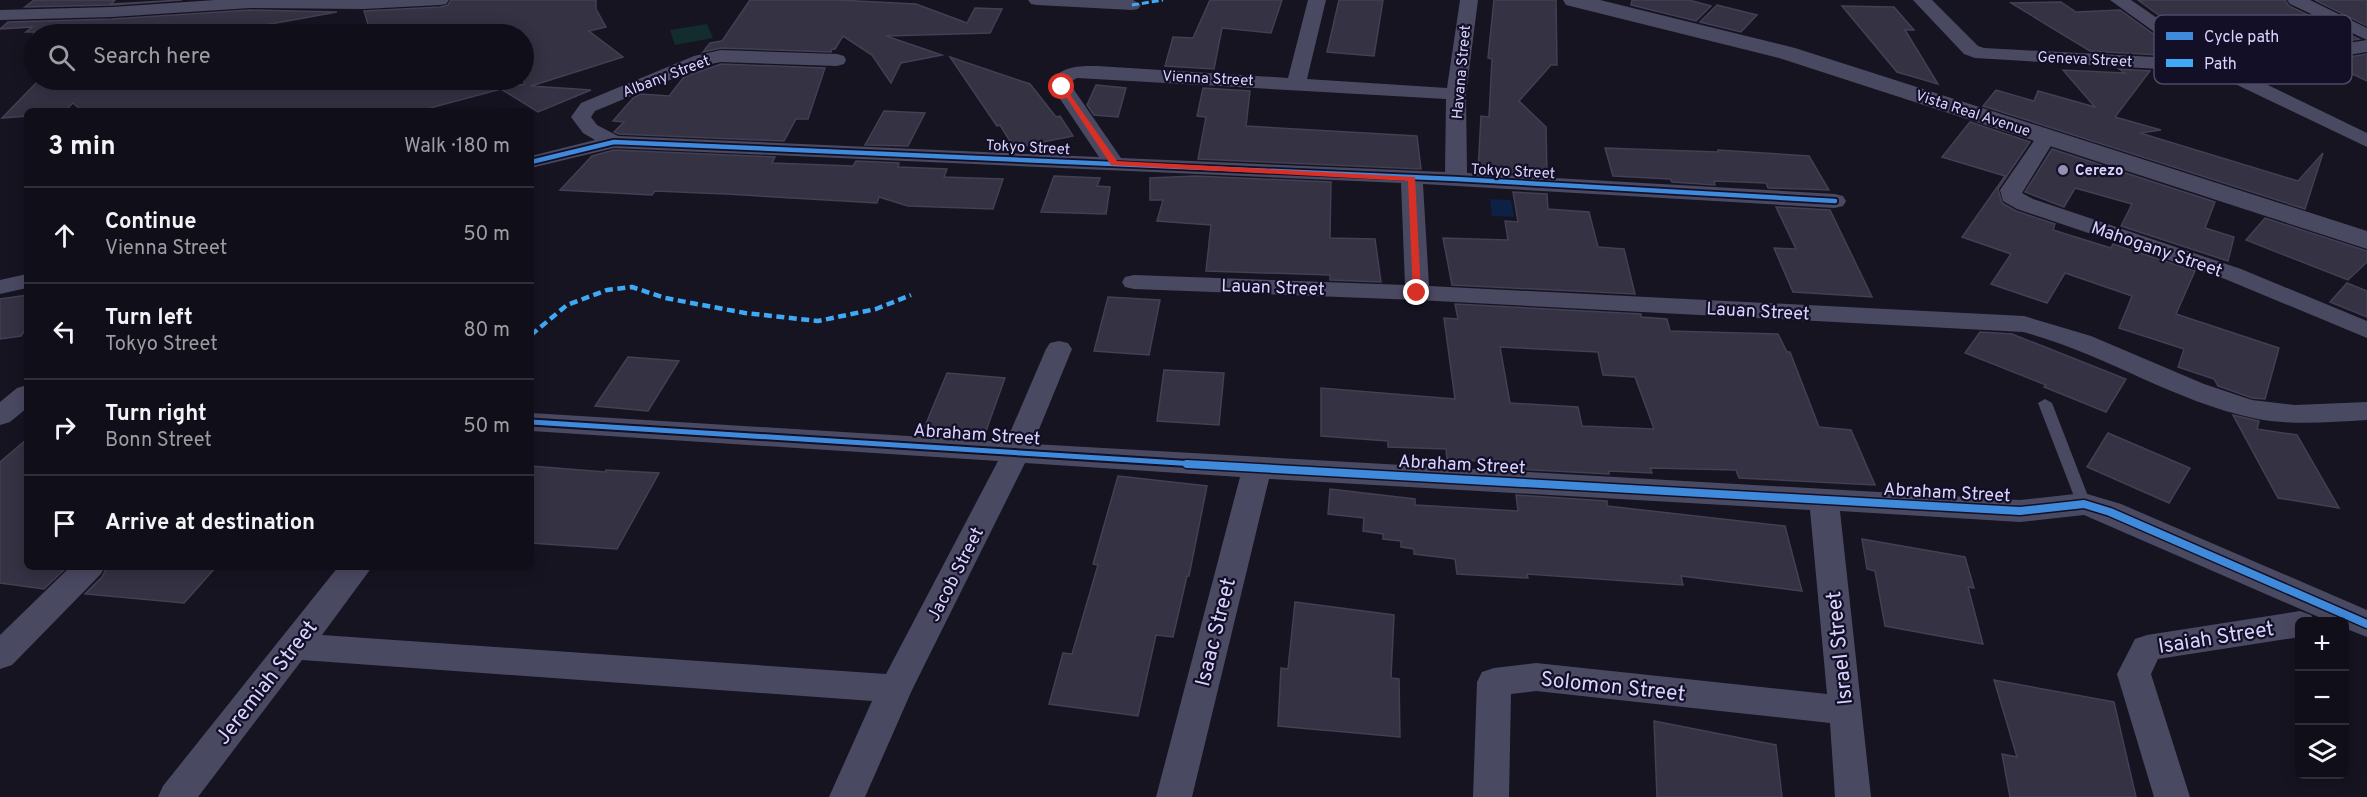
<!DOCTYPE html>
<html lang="en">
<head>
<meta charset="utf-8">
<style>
  body { margin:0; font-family:Overpass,sans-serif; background:#1e1d26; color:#f1f3f6 }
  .controls { position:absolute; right:18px; bottom:18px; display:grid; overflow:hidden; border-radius:9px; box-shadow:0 3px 15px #0003 }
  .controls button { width:54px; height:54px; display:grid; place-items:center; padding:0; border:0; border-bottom:2px solid #302f38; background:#100f19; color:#f1f3f6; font:30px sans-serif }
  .stop { position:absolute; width:18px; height:18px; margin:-14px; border:4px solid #d93025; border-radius:50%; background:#fff }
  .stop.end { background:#d93025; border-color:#fff; box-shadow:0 2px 6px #0008 }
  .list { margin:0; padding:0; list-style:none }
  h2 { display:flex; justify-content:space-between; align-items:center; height:78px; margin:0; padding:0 24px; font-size:26px }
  h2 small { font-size:20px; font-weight:400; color:#9c9ca2 }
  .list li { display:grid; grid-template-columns:39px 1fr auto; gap:18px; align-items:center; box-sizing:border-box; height:96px; padding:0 24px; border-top:2px solid #302f38 }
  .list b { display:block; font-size:22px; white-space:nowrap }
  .list p { margin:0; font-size:20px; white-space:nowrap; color:#9c9ca2 }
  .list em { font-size:20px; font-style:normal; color:#9c9ca2 }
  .icon { flex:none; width:33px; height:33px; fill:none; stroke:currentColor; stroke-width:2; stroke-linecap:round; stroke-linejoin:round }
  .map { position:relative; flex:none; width:2367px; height:797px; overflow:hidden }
  .search { position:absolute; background:#100f19; box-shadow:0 3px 15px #0003; left:24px; top:24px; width:510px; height:66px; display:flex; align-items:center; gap:15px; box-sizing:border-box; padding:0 21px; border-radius:33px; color:#9c9ca2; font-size:22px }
  .panel { position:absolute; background:#100f19; box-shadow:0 3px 15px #0003; left:24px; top:108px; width:510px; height:462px; border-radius:9px }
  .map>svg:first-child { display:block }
  .green { fill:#132c2d }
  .water { fill:#0d2144 }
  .building { fill:#343243; stroke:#433f54; stroke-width:1.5; fill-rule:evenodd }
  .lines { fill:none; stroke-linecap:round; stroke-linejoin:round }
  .service { fill:#4a4962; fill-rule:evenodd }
  .minor { fill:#4a4962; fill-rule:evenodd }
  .tertiary { fill:#4a4962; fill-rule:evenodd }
  .quiet-far1 { stroke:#3fa9f5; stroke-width:3; stroke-dasharray:7 3; stroke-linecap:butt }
  .quiet { stroke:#3fa9f5; stroke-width:4.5; stroke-dasharray:8 4.5; stroke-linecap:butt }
  .cycleway-far2-casing { stroke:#130f26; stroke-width:8 }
  .cycleway-far1-casing { stroke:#130f26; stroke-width:9 }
  .cycleway-casing { stroke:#130f26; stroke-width:11 }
  .cycleway-far2 { stroke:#408adc; stroke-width:4.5 }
  .cycleway-far1 { stroke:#408adc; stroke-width:5 }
  .cycleway { stroke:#408adc; stroke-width:8 }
  .route { fill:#d93025 }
  .poi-dot { fill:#9591b1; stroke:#130f26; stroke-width:2 }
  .labels { text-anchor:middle; stroke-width:4.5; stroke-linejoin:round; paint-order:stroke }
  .far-street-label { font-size:15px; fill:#d9d4ff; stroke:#130f26 }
  .far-poi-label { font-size:15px; font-weight:bold; fill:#d9d4ff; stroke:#130f26; text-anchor:start }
  .street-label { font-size:18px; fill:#d9d4ff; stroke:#130f26 }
  .near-street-label { font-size:21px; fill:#d9d4ff; stroke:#130f26 }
  .key { fill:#130f26; stroke:#4e4a67; stroke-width:1.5 }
  .key-label { font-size:16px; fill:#d9d4ff }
</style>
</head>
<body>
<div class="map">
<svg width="2367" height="797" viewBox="0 0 2367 797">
  <rect width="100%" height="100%" fill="#161421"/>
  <!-- green -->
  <polygon class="green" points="707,24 713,38 675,45 670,30"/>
  <!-- water -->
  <polygon class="water" points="1490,199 1511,200 1514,217 1492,216"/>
  <!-- building -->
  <g class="building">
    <polygon points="34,0 115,0 111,4 182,0 112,5 25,7"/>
    <polygon points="451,0 596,0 596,9 606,27 589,31 623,57 531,86 591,90 538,112 501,89 419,111 82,111 73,103 65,111 27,111 27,116 2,118 39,80 507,80 507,84 524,85 524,34 371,34 364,11 440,7 448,5"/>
    <polygon points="750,0 838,0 916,4 967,23 975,8 1002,9 990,33 886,36 942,55 901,63 891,83 872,55 843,36 835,49 832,49 831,52 721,48 703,52 710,43 722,41"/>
    <polygon points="1210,0 1282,0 1271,33 1222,28 1214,69 1165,66 1173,37 1193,38"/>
    <polygon points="1339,0 1383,0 1374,56 1327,52"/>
    <polygon points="1494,0 1556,0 1557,65 1551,65 1519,101 1546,127 1547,175 1478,171 1481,116 1489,117 1492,59 1488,58"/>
    <polygon points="1632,0 1689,0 1711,6 1696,21 1631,5"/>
    <polygon points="2138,0 2285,0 2289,6 2359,39 2299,48 2286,48 2269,39 2204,48"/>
    <polygon points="2315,0 2367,0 2367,26"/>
    <polygon points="2061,2 2076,12 2120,10 2177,51 2157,54 2159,55 2090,51 2011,3"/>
    <polygon points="1717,5 1757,15 1741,32 1700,22"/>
    <polygon points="1842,6 1894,7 1914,30 1905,30 1938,84 1897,72"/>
    <polygon points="250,10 337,12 215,34 191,34 194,31 142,34 34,34 37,32 26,32 32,27 0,29 8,22 112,19"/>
    <polygon points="2367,54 2367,81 2325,61"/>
    <polygon points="950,57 1030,84 1056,117 1060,116 1073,136 1014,148 1000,125 997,126"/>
    <polygon points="721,64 825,68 808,119 796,119 784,141 619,134 614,132 624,122 613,121 633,98 641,94 669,96 684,77"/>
    <polygon points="2119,69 2150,71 2115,117 2161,130 2140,133 2298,181 2323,153 2305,209 1983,106 1996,90 2034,101 2038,91 2095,107 2063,70 2125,73"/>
    <polygon points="1096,85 1126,88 1118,117 1094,115 1087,105"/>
    <polygon points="1203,88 1250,91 1246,126 1417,136 1421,169 1198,159 1206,117 1197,116"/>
    <polygon points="884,111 925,113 908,146 865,145"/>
    <polygon points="1970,122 2030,142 1998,189 2002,203 2016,211 2055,224 2053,230 2111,248 2113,244 2195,271 2176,314 2279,348 2265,399 2252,398 2218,386 2214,379 2178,367 2184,349 2119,328 2132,296 2065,273 2047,303 1991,284 2011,254 1962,237 2005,176 1942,157"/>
    <polygon points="1605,148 1718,152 1718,150 1809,156 1829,190 1768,188 1766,183 1714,181 1715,185 1672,182 1670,179 1613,176"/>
    <polygon points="2052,149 2215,202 2205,228 2234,237 2228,261 2121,226 2132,204 2075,188 2064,207 2025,192"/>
    <polygon points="614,150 775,157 772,163 853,166 856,161 899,163 898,167 947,169 944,177 1003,179 993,209 908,206 879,197 877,203 726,194 655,191 652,195 560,190 592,156"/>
    <polygon points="1054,176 1100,178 1097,186 1110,187 1106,214 1041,212"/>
    <polygon points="1195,176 1331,182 1330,238 1375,239 1381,282 1330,280 1330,275 1206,271 1211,225 1157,221 1163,200 1150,200 1150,178"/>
    <polygon points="1513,192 1547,194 1548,209 1589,212 1598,247 1624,249 1635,294 1452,285 1443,238 1508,240 1505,221 1518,222"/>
    <polygon points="1776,207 1830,210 1872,297 1793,292 1774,248 1796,249"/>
    <polygon points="2265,218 2367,251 2367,262 2348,280 2246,240"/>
    <polygon points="2347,283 2367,291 2367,317 2330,302"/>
    <polygon points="27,295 27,327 21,336 0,339 0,299"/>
    <polygon points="1108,297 1160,300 1149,355 1094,351"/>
    <path d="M 1455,304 L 1641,314 L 1641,317 L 1667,319 L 1670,331 L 1778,334 L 1787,352 L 1790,352 L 1819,427 L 1851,430 L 1875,485 L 1739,478 L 1736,470 L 1650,468 L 1652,473 L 1609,471 L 1609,474 L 1512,469 L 1511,463 L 1447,459 L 1446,449 L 1388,447 L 1388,441 L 1321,436 L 1321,388 L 1455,399 L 1444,318 L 1458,319 ZM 1500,347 L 1598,352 L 1603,375 L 1635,377 L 1654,429 L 1582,426 L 1578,407 L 1510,403 Z"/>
    <polygon points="1980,332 2012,334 2126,379 2106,412 2044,387 2046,385 1965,353"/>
    <polygon points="628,357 679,361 648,411 595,406"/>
    <polygon points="1164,370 1224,373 1219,425 1157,421"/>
    <polygon points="947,373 1005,378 986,431 925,426"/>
    <polygon points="2233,415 2259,421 2257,429 2297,435 2339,508 2278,498"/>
    <polygon points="2108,433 2190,468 2169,503 2087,467"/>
    <polygon points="27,439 27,567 67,567 44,589 0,583 0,462"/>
    <polygon points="531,466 605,472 606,470 659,473 617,549 531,543"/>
    <polygon points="1118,476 1207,486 1189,576 1187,576 1173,637 1156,635 1138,716 1049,704 1063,653 1072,654 1098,565 1093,564"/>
    <polygon points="1330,489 1415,499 1415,505 1518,511 1516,495 1607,501 1607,506 1785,526 1802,591 1681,576 1683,585 1527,574 1528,578 1457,574 1455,559 1414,554 1414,549 1401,547 1401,541 1383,539 1383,534 1363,531 1364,518 1328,514"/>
    <polygon points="1862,539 1965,557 1974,588 1968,587 1983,644 1885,626 1875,571 1867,569"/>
    <polygon points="107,567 216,567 184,603 85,594 102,577"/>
    <polygon points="1295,602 1394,615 1391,678 1399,679 1400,737 1278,726 1281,668 1288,669"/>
    <polygon points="1994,680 2114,702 2136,797 2010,797 2002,754 2017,757"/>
    <polygon points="1654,721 1776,745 1782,797 1657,797"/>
  </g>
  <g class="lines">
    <!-- service -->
    <polygon class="service" points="2045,399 2052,403 2091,504 2089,508 2079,508 2077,504 2038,403"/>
    <!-- minor -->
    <g class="minor">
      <polygon points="215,0 449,0 446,4 440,5 364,9 250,8 112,17 0,20 0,10 112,7"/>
      <polygon points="1028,0 1133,0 1141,5 1138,9 1132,10 1037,5 1031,4"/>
      <path d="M 1308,0 L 1326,0 L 1307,79 L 1447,88 L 1460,0 L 1478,0 L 1466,94 L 1467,173 L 1835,194 L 1843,196 L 1846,201 L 1843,206 L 1835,208 L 1423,184 L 1429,286 L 2024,316 L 2091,336 L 2204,384 L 2252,400 L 2295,405 L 2367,402 L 2367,420 C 2329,422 2291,426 2253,418 C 2173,401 2103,353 2023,332 L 1417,300 L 1134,289 L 1125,287 L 1122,282 L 1125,277 L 1134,275 L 1405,285 L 1401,183 L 614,148 L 531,168 L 531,156 L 595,140 L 583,133 L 571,117 L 581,103 L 694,56 L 721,50 L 837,54 L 844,56 L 846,60 L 844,64 L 837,66 L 721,62 L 706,65 L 595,111 L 591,117 L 597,125 L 618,136 L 1099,157 L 1052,87 L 1050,82 C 1061,66 1079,66 1097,66 L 1288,78 ZM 1077,78 L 1446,99 L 1445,172 L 1121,158 L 1072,87 L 1070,82 Z"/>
      <polygon points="1913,0 1932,0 1978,46 1984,48 2192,59 2110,0 2131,0 2218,60 2266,56 2367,40 2290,4 2287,0 2310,0 2367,28 2367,52 2266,68 2237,70 2367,133 2367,147 2210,72 1975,58 1964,54"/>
      <polygon points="2047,130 2054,132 2057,136 2022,193 2033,199 2241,269 2367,321 2367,338 2225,279 2017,209 2003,201 2000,190 2040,132"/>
      <polygon points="27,274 27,288 0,294 0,280"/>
      <polygon points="1059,341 1068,343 1072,349 1033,444 2020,500 2084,493 2121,504 2367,610 2367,637 2344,628 2344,622 2330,622 2084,515 2020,522 1840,511 1871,797 1835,797 1830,723 1536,691 1511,694 1509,797 1473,797 1477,682 1482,672 1494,668 1536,663 1827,694 1810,510 1269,479 1192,797 1156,797 1240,477 1025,463 912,690 865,797 829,797 872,701 302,660 198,797 158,797 163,786 338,567 372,567 322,635 886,674 998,461 531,431 531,413 1006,442 1046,349 1050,343"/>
      <polygon points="27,385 27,408 10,422 0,425 0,402 17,388"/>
      <polygon points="70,567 105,567 100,575 12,665 0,669 0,635"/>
      <polygon points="2300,611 2311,615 2315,622 2300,622 2300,637 2158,659 2151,674 2190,797 2154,797 2117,674 2135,639 2147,635"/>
    </g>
    <!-- tertiary -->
    <polygon class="tertiary" points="1563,0 1600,0 1795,48 2367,231 2367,249 1779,58 1566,5"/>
    <!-- quiet-far1 -->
    <polyline class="quiet-far1" points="1132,5 1163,0"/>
    <!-- quiet -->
    <polyline class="quiet" points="531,335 567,305 607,290 632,287 665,298 745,313 818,321 876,309 911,295"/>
    <!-- cycleway-far2 casing -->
    <g class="cycleway-far2-casing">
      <polyline id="cycleway-far2" points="531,162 614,142 1456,179 1835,201"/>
    </g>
    <!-- cycleway-far1 casing -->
    <g class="cycleway-far1-casing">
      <polyline id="cycleway-far1" points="531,422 1211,465"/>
    </g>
    <!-- cycleway casing -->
    <g class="cycleway-casing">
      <polyline id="cycleway" points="1187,464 2020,511 2084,504 2110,512 2367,624"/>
    </g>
    <!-- cycleway-far2 -->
    <use href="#cycleway-far2" class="cycleway-far2"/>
    <!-- cycleway-far1 -->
    <use href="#cycleway-far1" class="cycleway-far1"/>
    <!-- cycleway -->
    <use href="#cycleway" class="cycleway"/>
  </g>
  <!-- route -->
  <polygon class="route" points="1059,86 1064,86 1117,161 1415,177 1421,293 1417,296 1413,293 1408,181 1111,165"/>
  <!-- markers -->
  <circle class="poi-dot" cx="2063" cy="170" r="6"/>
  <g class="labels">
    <!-- far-street labels -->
    <g class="far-street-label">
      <text transform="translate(2085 59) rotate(3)" y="5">Geneva Street</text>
      <text transform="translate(1461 72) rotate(-85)" y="5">Havana Street</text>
      <text transform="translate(666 76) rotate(-21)" y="5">Albany Street</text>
      <text transform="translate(1208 78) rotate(3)" y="5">Vienna Street</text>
      <text transform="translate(1973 113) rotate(18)" y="5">Vista Real Avenue</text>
      <text transform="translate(1028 147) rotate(3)" y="5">Tokyo Street</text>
      <text transform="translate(1513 171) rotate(3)" y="5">Tokyo Street</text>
    </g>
    <!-- far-poi labels -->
    <g class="far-poi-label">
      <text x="2075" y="175">Cerezo</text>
    </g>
    <!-- street labels -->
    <g class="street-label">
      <text transform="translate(2157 249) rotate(19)" y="6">Mahogany Street</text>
      <text transform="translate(1273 287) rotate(2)" y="6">Lauan Street</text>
      <text transform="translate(1758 311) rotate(3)" y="6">Lauan Street</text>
      <text transform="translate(977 434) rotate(4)" y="6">Abraham Street</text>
      <text transform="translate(1462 464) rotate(3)" y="6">Abraham Street</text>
      <text transform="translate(1947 492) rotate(3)" y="6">Abraham Street</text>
      <text transform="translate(955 574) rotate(-63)" y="6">Jacob Street</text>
    </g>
    <!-- near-street labels -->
    <g class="near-street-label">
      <text transform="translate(1215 632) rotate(-76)" y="7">Isaac Street</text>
      <text transform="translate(2216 637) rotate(-9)" y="7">Isaiah Street</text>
      <text transform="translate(1839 648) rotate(-96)" y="7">Israel Street</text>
      <text transform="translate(266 682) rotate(-52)" y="7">Jeremiah Street</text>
      <text transform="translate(1613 686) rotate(6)" y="7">Solomon Street</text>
    </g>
  </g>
  <!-- legend -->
  <rect x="2154" y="15" width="198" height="69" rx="9" class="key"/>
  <rect x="2166" y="32" width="27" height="8" fill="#408adc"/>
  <rect x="2166" y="59" width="27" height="8" fill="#3fa9f5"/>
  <g class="key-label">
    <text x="2204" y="42">Cycle path</text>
    <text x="2204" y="69">Path</text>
  </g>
</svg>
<div class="controls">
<button>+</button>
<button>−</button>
<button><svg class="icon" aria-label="layers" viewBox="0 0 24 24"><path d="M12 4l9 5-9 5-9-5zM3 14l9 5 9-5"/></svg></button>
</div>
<div class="stop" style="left:1062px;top:87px"></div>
<div class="stop end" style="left:1417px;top:293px"></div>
<div class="search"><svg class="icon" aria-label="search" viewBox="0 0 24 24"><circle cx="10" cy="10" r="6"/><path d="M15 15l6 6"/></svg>Search here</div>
<section class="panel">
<h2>3 min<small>Walk · 180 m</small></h2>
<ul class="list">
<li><svg class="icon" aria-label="ahead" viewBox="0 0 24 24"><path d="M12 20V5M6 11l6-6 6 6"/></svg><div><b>Continue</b><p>Vienna Street</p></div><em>50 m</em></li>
<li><svg class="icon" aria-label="left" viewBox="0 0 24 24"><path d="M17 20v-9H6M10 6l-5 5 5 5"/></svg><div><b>Turn left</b><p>Tokyo Street</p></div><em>80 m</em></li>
<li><svg class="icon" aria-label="right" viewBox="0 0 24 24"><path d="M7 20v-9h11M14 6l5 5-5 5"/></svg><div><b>Turn right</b><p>Bonn Street</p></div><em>50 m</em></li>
<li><svg class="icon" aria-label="arrive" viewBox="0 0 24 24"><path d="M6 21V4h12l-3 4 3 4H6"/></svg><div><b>Arrive at destination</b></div></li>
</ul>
</section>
</div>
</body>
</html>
